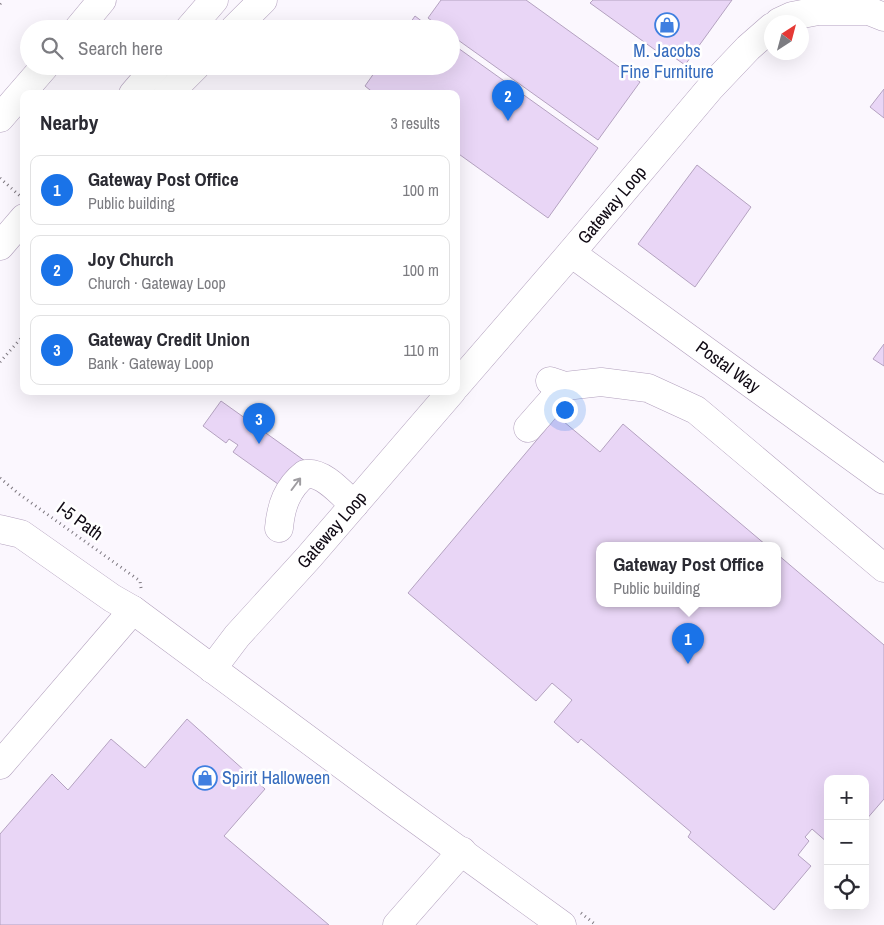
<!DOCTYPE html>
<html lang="en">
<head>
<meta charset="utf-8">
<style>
  body { margin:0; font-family:"Archivo Narrow",sans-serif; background:#f2f2f3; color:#2b2b33 }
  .controls { position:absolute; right:15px; bottom:15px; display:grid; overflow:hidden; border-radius:10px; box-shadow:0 5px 20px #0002 }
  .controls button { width:45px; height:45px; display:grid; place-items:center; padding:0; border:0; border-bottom:1px solid #e1e1e2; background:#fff; color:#2b2b33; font:25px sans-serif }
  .compass { position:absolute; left:764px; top:15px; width:45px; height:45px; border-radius:50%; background:#fff; box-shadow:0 5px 20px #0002; rotate:36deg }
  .you { position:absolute; left:564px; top:409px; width:18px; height:18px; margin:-12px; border:4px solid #fff; border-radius:50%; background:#1a73e8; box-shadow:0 0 0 8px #1a73e833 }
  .badge { display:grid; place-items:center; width:32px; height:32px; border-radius:50%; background:#1a73e8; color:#fff; font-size:16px; font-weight:700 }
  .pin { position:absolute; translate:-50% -41px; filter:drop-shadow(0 1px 2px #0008) }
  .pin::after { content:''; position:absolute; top:26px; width:18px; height:15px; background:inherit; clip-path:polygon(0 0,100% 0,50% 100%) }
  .popup { position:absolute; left:596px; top:542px; width:185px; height:65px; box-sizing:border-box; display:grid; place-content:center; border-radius:10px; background:#fff; filter:drop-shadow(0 1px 4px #0005); font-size:16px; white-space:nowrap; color:#7c7c81 }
  .popup b { font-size:19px; color:#2b2b33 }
  .popup::after { content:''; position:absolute; left:50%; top:100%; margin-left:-10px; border:10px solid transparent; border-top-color:#fff }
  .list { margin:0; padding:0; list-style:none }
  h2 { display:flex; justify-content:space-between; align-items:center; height:65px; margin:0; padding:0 20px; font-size:21px }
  h2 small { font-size:16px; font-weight:400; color:#7c7c81 }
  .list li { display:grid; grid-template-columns:32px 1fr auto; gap:15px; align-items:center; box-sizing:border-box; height:70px; margin:0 10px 10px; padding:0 10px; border:1px solid #e1e1e2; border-radius:10px }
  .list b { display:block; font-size:19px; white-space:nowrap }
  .list p { margin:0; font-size:16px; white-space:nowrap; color:#7c7c81 }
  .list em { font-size:16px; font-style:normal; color:#7c7c81 }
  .icon { flex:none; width:28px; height:28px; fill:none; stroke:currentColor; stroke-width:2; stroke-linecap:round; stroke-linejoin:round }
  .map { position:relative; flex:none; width:884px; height:925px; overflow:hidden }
  .search { position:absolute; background:#fff; box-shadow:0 5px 20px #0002; left:20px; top:20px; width:440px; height:55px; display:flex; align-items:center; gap:12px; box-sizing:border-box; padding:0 18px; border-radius:28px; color:#7c7c81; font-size:19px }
  .panel { position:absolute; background:#fff; box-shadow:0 5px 20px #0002; left:20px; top:90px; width:440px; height:305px; border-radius:10px }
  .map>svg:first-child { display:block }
  .building { fill:#e9d6f6; stroke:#b4a2c0 }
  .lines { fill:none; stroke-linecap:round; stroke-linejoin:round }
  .minor-casing { stroke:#b2a0bd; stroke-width:29 }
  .highway-casing { stroke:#b2a0bd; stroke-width:29 }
  .path { stroke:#7e7981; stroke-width:3; stroke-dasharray:1 4; stroke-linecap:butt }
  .minor { stroke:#fff; stroke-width:28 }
  .highway { stroke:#fff; stroke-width:28 }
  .oneway { stroke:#9f9da1 }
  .labels { text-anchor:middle; stroke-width:5; stroke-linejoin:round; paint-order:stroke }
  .shop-label { font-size:18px; fill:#366cbe; stroke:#fff }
  .street-label { font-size:18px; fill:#100a14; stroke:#fff }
</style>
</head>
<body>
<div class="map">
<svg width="884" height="925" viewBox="0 0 884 925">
  <rect width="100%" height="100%" fill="#fbf7fe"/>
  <!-- building -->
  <g class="building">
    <polygon points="441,0 526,0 640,82 598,140 451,35 451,29 443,29 428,18"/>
    <polygon points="593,0 732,0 685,65 661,48 658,52 590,3"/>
    <polygon points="415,16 432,29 406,29"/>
    <polygon points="451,43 598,148 548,218 456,152 456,94 375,94 365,86 379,66 451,66"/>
    <polygon points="884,89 884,118 870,107"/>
    <polygon points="697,165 751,207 695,287 638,244"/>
    <polygon points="884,344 884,366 873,359"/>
    <polygon points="221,401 305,461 285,489 233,452 238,445 229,439 226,443 203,426"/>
    <polygon points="557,416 600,452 623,424 766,545 599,545 599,603 777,603 777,554 884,645 884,799 865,821 865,779 828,779 828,843 812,829 805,837 809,841 798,855 811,866 774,910 688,837 691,832 581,739 578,743 554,722 572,700 552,683 536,701 408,593"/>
    <polygon points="187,719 265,789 224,836 329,925 0,925 0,834 52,774 68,790 111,739 145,768"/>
  </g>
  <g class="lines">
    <!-- minor casing -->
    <g class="minor-casing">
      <g id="minor">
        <polyline points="779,22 792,16 818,11 869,11 884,17"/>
        <polyline points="571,253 884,480"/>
        <polyline points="550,381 565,386 601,382 648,388 696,410 884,568"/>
        <polyline points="456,386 571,253 711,87 748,48 772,27"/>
        <polyline points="528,428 565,386"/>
        <path d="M 279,528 C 281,506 287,488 305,474 C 323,471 341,493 354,505"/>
        <polyline points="0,529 21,534 112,598 133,610 391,801 562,925"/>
        <polyline points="212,669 237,636 309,557 452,391"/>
        <polyline points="0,765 133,610"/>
        <polyline points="397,925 462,851"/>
      </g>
    </g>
    <!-- highway casing -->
    <g class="highway-casing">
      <g id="highway">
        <polyline points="78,29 102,0"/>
        <polyline points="189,29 214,0"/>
        <polyline points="234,29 263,0"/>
        <polyline points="133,94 157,66"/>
        <polyline points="168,94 196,66"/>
        <polyline points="0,118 45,66"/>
        <polyline points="0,246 24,218"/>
      </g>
    </g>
    <!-- path -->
    <g class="path">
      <polyline points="0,4 3,0"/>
      <polyline points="0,178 20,196"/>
      <polyline points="0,362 24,335"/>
      <polyline points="0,478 19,494 140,581 141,588"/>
      <polyline points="581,913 596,925"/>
    </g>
    <!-- minor -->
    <use href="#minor" class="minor"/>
    <!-- highway -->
    <use href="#highway" class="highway"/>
  </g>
  <!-- one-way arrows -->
  <defs><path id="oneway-shaft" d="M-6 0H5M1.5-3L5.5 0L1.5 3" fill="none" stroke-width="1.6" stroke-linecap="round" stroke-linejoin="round" transform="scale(1.25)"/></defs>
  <use class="oneway" href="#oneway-shaft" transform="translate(296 484) rotate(-53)"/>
  <!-- icons -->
  <defs>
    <g id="shop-ring" transform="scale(1.25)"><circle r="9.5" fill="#fff" stroke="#3f7fe0" stroke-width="1.5"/><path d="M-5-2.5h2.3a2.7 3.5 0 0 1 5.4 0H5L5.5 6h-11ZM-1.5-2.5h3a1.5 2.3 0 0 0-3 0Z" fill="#3f7fe0"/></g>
  </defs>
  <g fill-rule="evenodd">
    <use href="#shop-ring" x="667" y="25"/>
    <use href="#shop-ring" x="205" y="778"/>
  </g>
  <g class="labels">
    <!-- shop labels -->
    <g class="shop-label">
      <text x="667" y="57">M. Jacobs<tspan x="667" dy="21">Fine Furniture</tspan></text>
      <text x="222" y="784" text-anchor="start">Spirit Halloween</text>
    </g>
    <!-- street labels -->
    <g class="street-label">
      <text transform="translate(612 205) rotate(-50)" y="6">Gateway Loop</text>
      <text transform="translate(728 367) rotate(36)" y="6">Postal Way</text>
      <text transform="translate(80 521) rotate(36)" y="6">I-5 Path</text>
      <text transform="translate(332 530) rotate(-49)" y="6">Gateway Loop</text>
    </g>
  </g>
</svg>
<div class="controls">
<button>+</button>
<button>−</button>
<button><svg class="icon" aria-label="locate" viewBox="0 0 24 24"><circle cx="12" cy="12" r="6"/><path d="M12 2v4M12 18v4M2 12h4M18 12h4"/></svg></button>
</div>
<svg class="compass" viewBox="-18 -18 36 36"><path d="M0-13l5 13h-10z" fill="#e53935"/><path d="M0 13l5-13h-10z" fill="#7c7c81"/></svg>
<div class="you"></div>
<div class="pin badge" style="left:688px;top:664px">1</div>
<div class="popup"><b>Gateway Post Office</b>Public building</div>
<div class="pin badge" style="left:508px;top:121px">2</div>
<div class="pin badge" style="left:259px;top:444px">3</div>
<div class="search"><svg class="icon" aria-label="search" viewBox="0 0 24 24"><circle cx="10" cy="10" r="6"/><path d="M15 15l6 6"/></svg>Search here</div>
<section class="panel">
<h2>Nearby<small>3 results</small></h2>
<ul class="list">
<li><span class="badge">1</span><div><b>Gateway Post Office</b><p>Public building</p></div><em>100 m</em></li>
<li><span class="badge">2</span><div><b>Joy Church</b><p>Church · Gateway Loop</p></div><em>100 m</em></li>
<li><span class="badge">3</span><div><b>Gateway Credit Union</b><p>Bank · Gateway Loop</p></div><em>110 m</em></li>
</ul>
</section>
</div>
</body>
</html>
